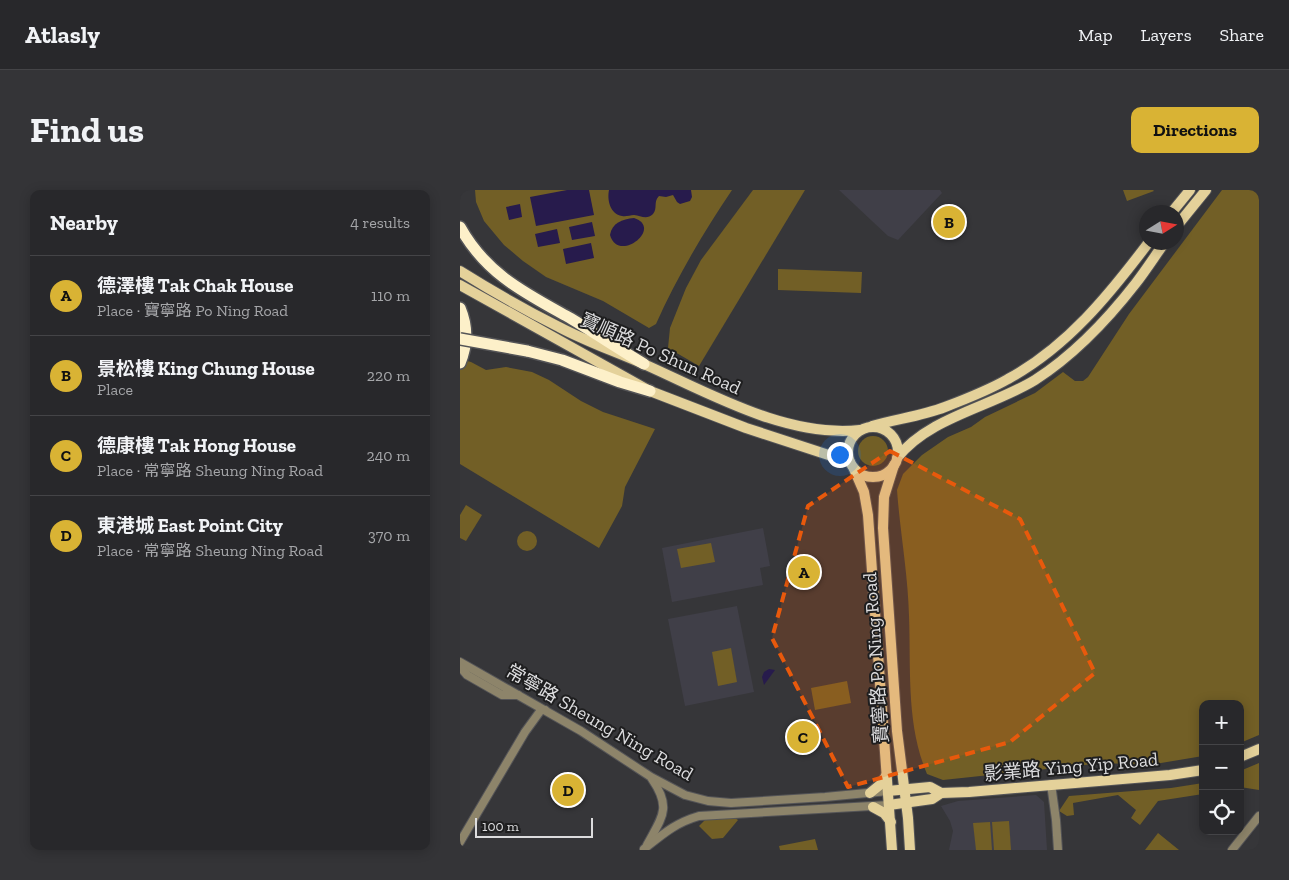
<!DOCTYPE html>
<html lang="en">
<head>
<meta charset="utf-8">
<style>
  body { margin:0; font-family:"Zilla Slab","Noto Sans TC",serif; background:#343437; color:#f1f3f6 }
  .controls { position:absolute; right:15px; bottom:15px; display:grid; overflow:hidden; border-radius:10px; box-shadow:0 2px 12px #0003 }
  .controls button { width:45px; height:45px; display:grid; place-items:center; padding:0; border:0; border-bottom:1px solid #444447; background:#28282b; color:#f1f3f6; font:25px sans-serif }
  .compass { position:absolute; left:679px; top:15px; width:45px; height:45px; border-radius:50%; background:#28282b; box-shadow:0 2px 12px #0003; rotate:79deg }
  .scale { position:absolute; left:15px; bottom:12px; width:118px; box-sizing:border-box; padding-left:5px; border:2px solid #dcdcde; border-top:0; font-size:14px; line-height:18px; white-space:nowrap; color:#dcdcde; -webkit-text-stroke:4px #1e1e1f; paint-order:stroke }
  .you { position:absolute; left:379px; top:264px; width:18px; height:18px; margin:-12px; border:4px solid #fff; border-radius:50%; background:#1a73e8; box-shadow:0 0 0 8px #1a73e833 }
  .badge { display:grid; place-items:center; width:32px; height:32px; border-radius:50%; background:#d9b334; color:#111; font-size:16px; font-weight:700 }
  .pin { position:absolute; translate:-50% -50%; border:2px solid #fff; box-shadow:0 1px 5px #0006 }
  .list { margin:0; padding:0; list-style:none }
  h2 { display:flex; justify-content:space-between; align-items:center; height:65px; margin:0; padding:0 20px; font-size:21px }
  h2 small { font-size:16px; font-weight:400; color:#a5a6a9 }
  .list li { display:grid; grid-template-columns:32px 1fr auto; gap:15px; align-items:center; box-sizing:border-box; height:80px; padding:0 20px; border-top:1px solid #444447 }
  .list b { display:block; font-size:19px; white-space:nowrap }
  .list p { margin:0; font-size:16px; white-space:nowrap; color:#a5a6a9 }
  .list em { font-size:16px; font-style:normal; color:#a5a6a9 }
  .icon { flex:none; width:28px; height:28px; fill:none; stroke:currentColor; stroke-width:2; stroke-linecap:round; stroke-linejoin:round }
  .map { position:relative; flex:none; width:799px; height:660px; overflow:hidden; border-radius:10px }
  header { display:flex; align-items:center; gap:30px; box-sizing:border-box; height:70px; padding:0 25px; background:#28282b; border-bottom:1px solid #444447 }
  header strong { font-size:24px }
  nav { display:flex; gap:28px; margin-inline-start:auto; font-size:18px }
  .intro { display:flex; align-items:center; justify-content:space-between; box-sizing:border-box; height:120px; padding:0 30px }
  h1 { margin:0; font-size:35px }
  .button { padding:12px 22px; border-radius:10px; background:#d9b334; color:#111; font-size:18px; font-weight:700 }
  main { display:flex; gap:30px; padding:0 30px }
  aside { flex:1; background:#28282b; border-radius:10px; box-shadow:0 2px 12px #0003 }
  .map>svg:first-child { display:block }
  .built { fill:#403f48 }
  .green { fill:#725f26 }
  .water { fill:#271b4c }
  .lines { fill:none; stroke-linecap:round; stroke-linejoin:round }
  .minor-casing { stroke:#545457; stroke-width:10 }
  .major-casing { stroke:#545457; stroke-width:12 }
  .highway-casing { stroke:#545457; stroke-width:14 }
  .minor { stroke:#8d846a; stroke-width:8 }
  .major { stroke:#e4d19a; stroke-width:10 }
  .highway { stroke:#fdf0c9; stroke-width:11 }
  .highway-bridge-casing { stroke:#545457; stroke-width:14; stroke-linecap:butt }
  .highway-bridge { stroke:#fdf0c9; stroke-width:11 }
  .marked { fill:#e8590c; fill-opacity:0.2; stroke:#e8590c; stroke-width:4; stroke-dasharray:10 6; stroke-linejoin:round }
  .labels { text-anchor:middle; stroke-width:4; stroke-linejoin:round; paint-order:stroke }
  .street-label { font-size:19px; fill:#dcdcde; stroke:#1e1e1f }
</style>
</head>
<body>
<header>
<strong>Atlasly</strong>
<nav><a>Map</a><a>Layers</a><a>Share</a></nav>
</header>
<div class="intro"><h1>Find us</h1><a class="button">Directions</a></div>
<main>
<aside>
<h2>Nearby<small>4 results</small></h2>
<ul class="list">
<li><span class="badge">A</span><div><b>德澤樓 Tak Chak House</b><p>Place · 寶寧路 Po Ning Road</p></div><em>110 m</em></li>
<li><span class="badge">B</span><div><b>景松樓 King Chung House</b><p>Place</p></div><em>220 m</em></li>
<li><span class="badge">C</span><div><b>德康樓 Tak Hong House</b><p>Place · 常寧路 Sheung Ning Road</p></div><em>240 m</em></li>
<li><span class="badge">D</span><div><b>東港城 East Point City</b><p>Place · 常寧路 Sheung Ning Road</p></div><em>370 m</em></li>
</ul>
</aside>
<div class="map">
<svg width="799" height="660" viewBox="0 0 799 660">
  <rect width="100%" height="100%" fill="#363639"/>
  <!-- built -->
  <g class="built">
    <polygon points="379,0 480,0 482,3 438,50 428,46"/>
    <polygon points="303,338 310,376 300,378 303,395 212,412 202,358"/>
    <polygon points="277,416 294,502 225,516 208,429"/>
    <polygon points="576,605 584,612 587,660 489,660 493,641 490,631 481,616 498,611"/>
  </g>
  <!-- green -->
  <g class="green">
    <path d="M 15,0 L 272,0 C 243,43 217,87 196,134 L 189,138 L 143,111 L 86,87 L 63,71 L 44,55 L 24,31 L 16,12 Z"/>
    <polygon points="293,0 345,0 239,176 208,158 210,138 226,98 241,70"/>
    <polygon points="663,0 693,0 694,1 667,11"/>
    <path d="M 762,0 L 799,0 L 799,545 L 780,553 L 780,514 L 743,514 L 743,566 L 689,575 L 644,573 L 483,590 L 467,584 C 446,534 451,479 449,426 C 448,384 440,342 437,300 L 443,284 L 462,265 L 488,247 L 511,237 L 525,227 L 575,203 L 603,182 L 615,191 L 623,191 L 628,187 L 669,124 Z"/>
    <polygon points="318,79 402,82 401,103 318,100"/>
    <polygon points="0,169 11,172 26,180 46,177 72,182 89,190 121,211 143,222 195,239 165,297 162,316 139,358 0,274"/>
    <circle cx="413" cy="261" r="15"/>
    <polygon points="6,315 22,325 6,351 0,348 0,325"/>
    <circle cx="67" cy="351" r="10"/>
    <polygon points="251,353 255,372 221,378 217,359"/>
    <polygon points="271,458 277,492 258,496 252,462"/>
    <polygon points="387,491 391,513 355,520 351,498"/>
    <polygon points="799,573 799,600 780,597 780,581"/>
    <polygon points="743,593 743,604 698,611 680,635 671,628 676,620 658,605 613,613 614,625 607,626 599,621 609,606 711,598"/>
    <polygon points="272,626 278,630 263,648 252,649 239,636 245,630"/>
    <polygon points="549,631 551,660 534,660 532,632"/>
    <polygon points="530,632 532,660 516,660 513,633"/>
    <polygon points="698,643 719,660 685,660"/>
    <polygon points="355,649 358,660 320,660 319,656"/>
  </g>
  <!-- water -->
  <g class="water">
    <polygon points="107,0 129,0 134,25 76,36 70,7"/>
    <path d="M 149,0 L 231,0 L 232,7 L 230,11 L 220,14 L 217,12 L 213,5 L 206,7 L 199,6 C 193,12 198,18 193,24 C 187,30 181,26 174,25 C 170,25 166,27 162,26 C 150,24 147,10 149,0 Z"/>
    <polygon points="60,14 62,27 49,30 46,17"/>
    <path d="M 174,28 C 204,38 158,74 150,45 C 152,33 162,29 174,28 Z"/>
    <polygon points="132,32 135,46 112,50 109,37"/>
    <polygon points="97,39 100,53 78,57 75,44"/>
    <polygon points="131,53 134,68 106,74 103,59"/>
    <polygon points="309,479 315,480 304,495 302,487 304,482"/>
  </g>
  <g class="lines">
    <!-- minor casing -->
    <g class="minor-casing">
      <g id="minor">
        <polyline points="0,472 121,541 191,587 225,605 248,611 271,613 365,607 428,601"/>
        <polyline points="0,477 7,485 42,505 58,505"/>
        <polyline points="591,594 596,630 598,660"/>
        <polyline points="0,652 65,542 81,520 85,520"/>
        <path d="M 187,655 C 202,627 212,618 192,589"/>
        <path d="M 184,659 C 203,644 215,633 239,626 L 429,615"/>
        <polyline points="772,660 799,626"/>
      </g>
    </g>
    <!-- major casing -->
    <g class="major-casing">
      <g id="major">
        <polyline points="712,22 730,0"/>
        <polyline points="716,37 746,0"/>
        <path d="M 0,81 C 32,101 65,120 99,137 C 127,152 157,162 186,175 C 251,204 327,248 400,240"/>
        <polyline points="0,95 190,201 286,238 390,272"/>
        <path d="M 412,236 C 436,229 462,226 485,217 C 506,209 529,200 548,189 C 607,157 649,105 689,52"/>
        <circle cx="413" cy="262" r="25"/>
        <path d="M 437,268 C 469,227 531,217 575,190 C 614,165 648,129 676,93 C 686,80 695,66 705,52"/>
        <polyline points="434,275 424,307 423,338 437,541 448,628 450,660"/>
        <polyline points="394,279 404,302 408,325 432,660"/>
        <polyline points="780,567 799,559"/>
        <polyline points="428,601 470,597 481,603 509,602 710,585 743,580"/>
        <polyline points="410,603 421,594 427,584"/>
        <polyline points="429,615 472,609 481,603"/>
        <polyline points="413,617 424,623 431,632"/>
      </g>
    </g>
    <!-- highway casing -->
    <g class="highway-casing">
      <g id="highway">
        <path d="M 0,37 C 26,84 65,103 110,128 C 135,143 159,159 184,174"/>
        <path d="M 0,118 C 8,137 8,154 0,173"/>
        <polyline points="67,161 102,170 160,192 190,201"/>
      </g>
    </g>
    <!-- minor -->
    <use href="#minor" class="minor"/>
    <!-- major -->
    <use href="#major" class="major"/>
    <!-- highway -->
    <use href="#highway" class="highway"/>
    <!-- highway-bridge casing -->
    <g class="highway-bridge-casing">
      <polyline id="highway-bridge" points="0,149 67,161"/>
    </g>
    <!-- highway-bridge -->
    <use href="#highway-bridge" class="highway-bridge"/>
  </g>
  <!-- marked area -->
  <path class="marked" d="M 430,261 L 560,329 L 635,483 L 550,552 L 388,597 L 312,448 L 348,316 Z"/>
  <g class="labels">
    <!-- street labels -->
    <g class="street-label">
      <text transform="translate(201 163) rotate(24)" y="7">寶順路 Po Shun Road</text>
      <text transform="translate(415 468) rotate(-94)" y="7">寶寧路 Po Ning Road</text>
      <text transform="translate(140 532) rotate(30)" y="7">常寧路 Sheung Ning Road</text>
      <text transform="translate(611 576) rotate(-5)" y="7">影業路 Ying Yip Road</text>
    </g>
  </g>
</svg>
<div class="controls">
<button>+</button>
<button>−</button>
<button><svg class="icon" aria-label="locate" viewBox="0 0 24 24"><circle cx="12" cy="12" r="6"/><path d="M12 2v4M12 18v4M2 12h4M18 12h4"/></svg></button>
</div>
<svg class="compass" viewBox="-18 -18 36 36"><path d="M0-13l5 13h-10z" fill="#e53935"/><path d="M0 13l5-13h-10z" fill="#a5a6a9"/></svg>
<div class="scale">100 m</div>
<div class="you"></div>
<div class="pin badge" style="left:344px;top:382px">A</div>
<div class="pin badge" style="left:489px;top:32px">B</div>
<div class="pin badge" style="left:343px;top:547px">C</div>
<div class="pin badge" style="left:108px;top:600px">D</div>
</div>
</main>
</body>
</html>
